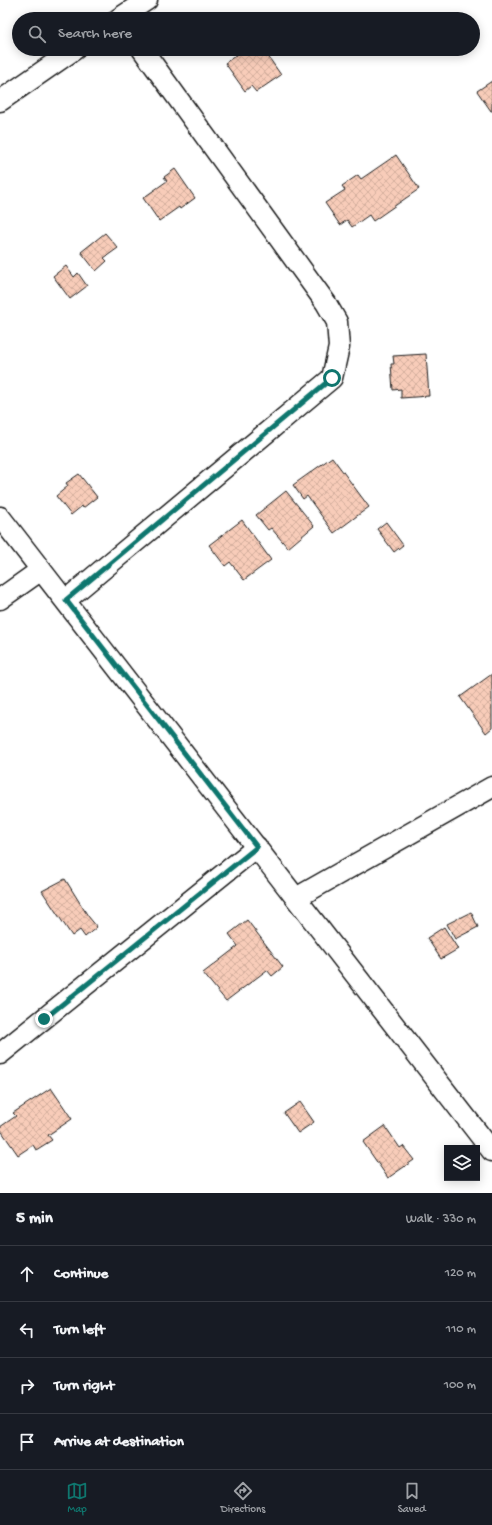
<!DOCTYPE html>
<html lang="en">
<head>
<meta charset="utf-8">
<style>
  body { margin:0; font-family:"Gochi Hand",sans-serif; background:#242831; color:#f1f3f6 }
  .controls { position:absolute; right:12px; bottom:12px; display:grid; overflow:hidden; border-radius:0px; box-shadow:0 2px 10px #0003 }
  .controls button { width:36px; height:36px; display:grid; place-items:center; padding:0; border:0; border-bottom:1px solid #363941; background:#171b24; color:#f1f3f6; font:20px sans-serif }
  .stop { position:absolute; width:12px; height:12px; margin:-9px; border:3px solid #0f766e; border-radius:50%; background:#fff }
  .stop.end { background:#0f766e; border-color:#fff; box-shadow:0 1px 4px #0008 }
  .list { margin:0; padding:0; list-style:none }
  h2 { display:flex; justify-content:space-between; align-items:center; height:52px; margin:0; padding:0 16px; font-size:17px }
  h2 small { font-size:13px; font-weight:400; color:#9ea1a6 }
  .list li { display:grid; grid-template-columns:26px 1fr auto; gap:12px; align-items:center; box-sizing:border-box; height:56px; padding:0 16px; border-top:1px solid #363941 }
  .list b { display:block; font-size:15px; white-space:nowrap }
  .list em { font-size:13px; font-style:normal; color:#9ea1a6 }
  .icon { flex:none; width:22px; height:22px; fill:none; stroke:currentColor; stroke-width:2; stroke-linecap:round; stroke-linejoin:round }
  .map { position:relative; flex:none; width:492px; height:1193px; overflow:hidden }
  .search { position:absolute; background:#171b24; box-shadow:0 2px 10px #0003; left:12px; right:12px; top:12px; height:44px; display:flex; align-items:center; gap:10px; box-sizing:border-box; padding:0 14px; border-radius:22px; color:#9ea1a6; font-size:15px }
  .sheet { height:276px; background:#171b24 }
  nav { display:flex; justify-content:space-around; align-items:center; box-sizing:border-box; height:56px; border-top:1px solid #363941; background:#171b24; font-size:11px; color:#9ea1a6 }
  nav a { display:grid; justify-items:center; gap:2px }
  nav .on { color:#0f766e }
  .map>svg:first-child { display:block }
  .building { fill:url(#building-cross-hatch); stroke:#1c1c1c }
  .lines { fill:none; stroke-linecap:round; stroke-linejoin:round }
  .minor-casing { stroke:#1c1c1c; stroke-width:23 }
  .minor { stroke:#fff; stroke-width:20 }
  .route { stroke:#0f766e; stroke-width:5 }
</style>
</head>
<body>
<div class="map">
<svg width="492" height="1193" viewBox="0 0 492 1193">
  <defs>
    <pattern id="building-cross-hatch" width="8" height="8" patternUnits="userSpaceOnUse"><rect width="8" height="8" fill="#f8ccb9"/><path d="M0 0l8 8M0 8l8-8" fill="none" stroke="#d4af9e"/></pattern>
  </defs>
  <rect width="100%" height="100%" fill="#fff"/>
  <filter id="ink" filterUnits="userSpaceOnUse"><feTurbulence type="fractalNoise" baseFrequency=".025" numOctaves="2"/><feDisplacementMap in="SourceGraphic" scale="8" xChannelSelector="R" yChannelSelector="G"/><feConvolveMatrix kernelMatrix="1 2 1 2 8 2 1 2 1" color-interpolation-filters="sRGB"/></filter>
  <g filter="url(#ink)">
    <!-- building -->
    <g class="building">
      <polygon points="245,49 263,49 281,75 256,92 251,86 245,91 225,63"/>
      <polygon points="492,81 492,111 491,111 477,91"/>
      <polygon points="396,155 419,189 373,221 369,215 352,227 347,220 340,225 325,203 345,190 342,186 358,175 361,179"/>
      <polygon points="175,169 195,198 180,209 179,207 159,221 143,198 167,181 164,177"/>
      <polygon points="105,233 118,248 104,258 107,261 96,271 81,252"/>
      <polygon points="66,266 74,277 78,273 87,286 70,299 53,276"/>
      <polygon points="426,354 429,396 401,398 401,389 393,390 391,364 394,364 393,356"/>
      <polygon points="332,457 369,507 334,533 307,496 303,499 293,485"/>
      <polygon points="79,474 97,497 83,508 82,506 71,515 56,496 68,486 66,483"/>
      <polygon points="286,491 314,526 288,548 271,528 268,530 256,515"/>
      <polygon points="242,520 271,560 244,580 230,562 225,566 209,545"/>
      <polygon points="386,522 403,545 394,552 377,529"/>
      <polygon points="492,674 492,728 486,733 460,697"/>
      <polygon points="65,879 88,916 97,927 85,937 80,930 72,936 42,891"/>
      <polygon points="471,912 478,927 455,939 447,924"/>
      <polygon points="247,920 283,967 272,976 267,970 226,1001 203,973 238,946 229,934"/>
      <polygon points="444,927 458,949 441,959 427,938"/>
      <polygon points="51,1088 72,1119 48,1135 52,1140 36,1150 33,1145 18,1155 0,1129 0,1127 16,1116 13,1113"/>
      <polygon points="300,1102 314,1122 298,1133 284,1113"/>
      <polygon points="385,1126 400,1148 403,1146 414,1160 388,1178 363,1142"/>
    </g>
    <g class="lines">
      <!-- minor casing -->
      <g class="minor-casing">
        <g id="minor">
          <polyline points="118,19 147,0"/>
          <polyline points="0,101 75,49"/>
          <polyline points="0,517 492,1151"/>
          <polyline points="0,599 41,570"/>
          <polyline points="66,600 332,378 339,347 337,322 326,303 142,49"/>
          <polyline points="296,898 492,787"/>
          <polyline points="0,1054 257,847"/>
        </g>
      </g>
      <!-- minor -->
      <use href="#minor" class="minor"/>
    </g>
  </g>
  <g class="lines" filter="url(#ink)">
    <!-- route -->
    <polyline class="route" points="44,1019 257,847 66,600 332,378"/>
  </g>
</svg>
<div class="controls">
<button><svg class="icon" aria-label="layers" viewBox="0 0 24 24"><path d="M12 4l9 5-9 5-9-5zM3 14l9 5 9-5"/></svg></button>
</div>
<div class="stop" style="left:332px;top:378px"></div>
<div class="stop end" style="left:44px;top:1019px"></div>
<div class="search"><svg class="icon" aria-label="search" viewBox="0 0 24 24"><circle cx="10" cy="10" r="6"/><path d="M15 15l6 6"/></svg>Search here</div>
</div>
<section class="sheet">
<h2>5 min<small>Walk · 330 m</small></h2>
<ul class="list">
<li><svg class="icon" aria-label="ahead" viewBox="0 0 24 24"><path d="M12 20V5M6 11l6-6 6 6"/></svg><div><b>Continue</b></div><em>120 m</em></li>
<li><svg class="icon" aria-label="left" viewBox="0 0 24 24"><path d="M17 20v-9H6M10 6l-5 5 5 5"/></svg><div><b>Turn left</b></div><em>110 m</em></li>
<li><svg class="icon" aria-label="right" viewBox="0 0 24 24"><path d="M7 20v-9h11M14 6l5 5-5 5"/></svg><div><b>Turn right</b></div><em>100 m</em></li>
<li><svg class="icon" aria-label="arrive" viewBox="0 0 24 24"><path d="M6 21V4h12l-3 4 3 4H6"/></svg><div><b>Arrive at destination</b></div></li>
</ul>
</section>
<nav>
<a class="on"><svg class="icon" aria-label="map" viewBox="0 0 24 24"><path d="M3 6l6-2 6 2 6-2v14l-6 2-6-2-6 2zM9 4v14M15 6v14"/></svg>Map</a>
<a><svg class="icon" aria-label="directions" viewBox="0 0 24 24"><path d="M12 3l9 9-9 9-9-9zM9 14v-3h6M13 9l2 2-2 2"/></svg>Directions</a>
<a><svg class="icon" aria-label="saved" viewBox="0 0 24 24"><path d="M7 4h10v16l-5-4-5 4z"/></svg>Saved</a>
</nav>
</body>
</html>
